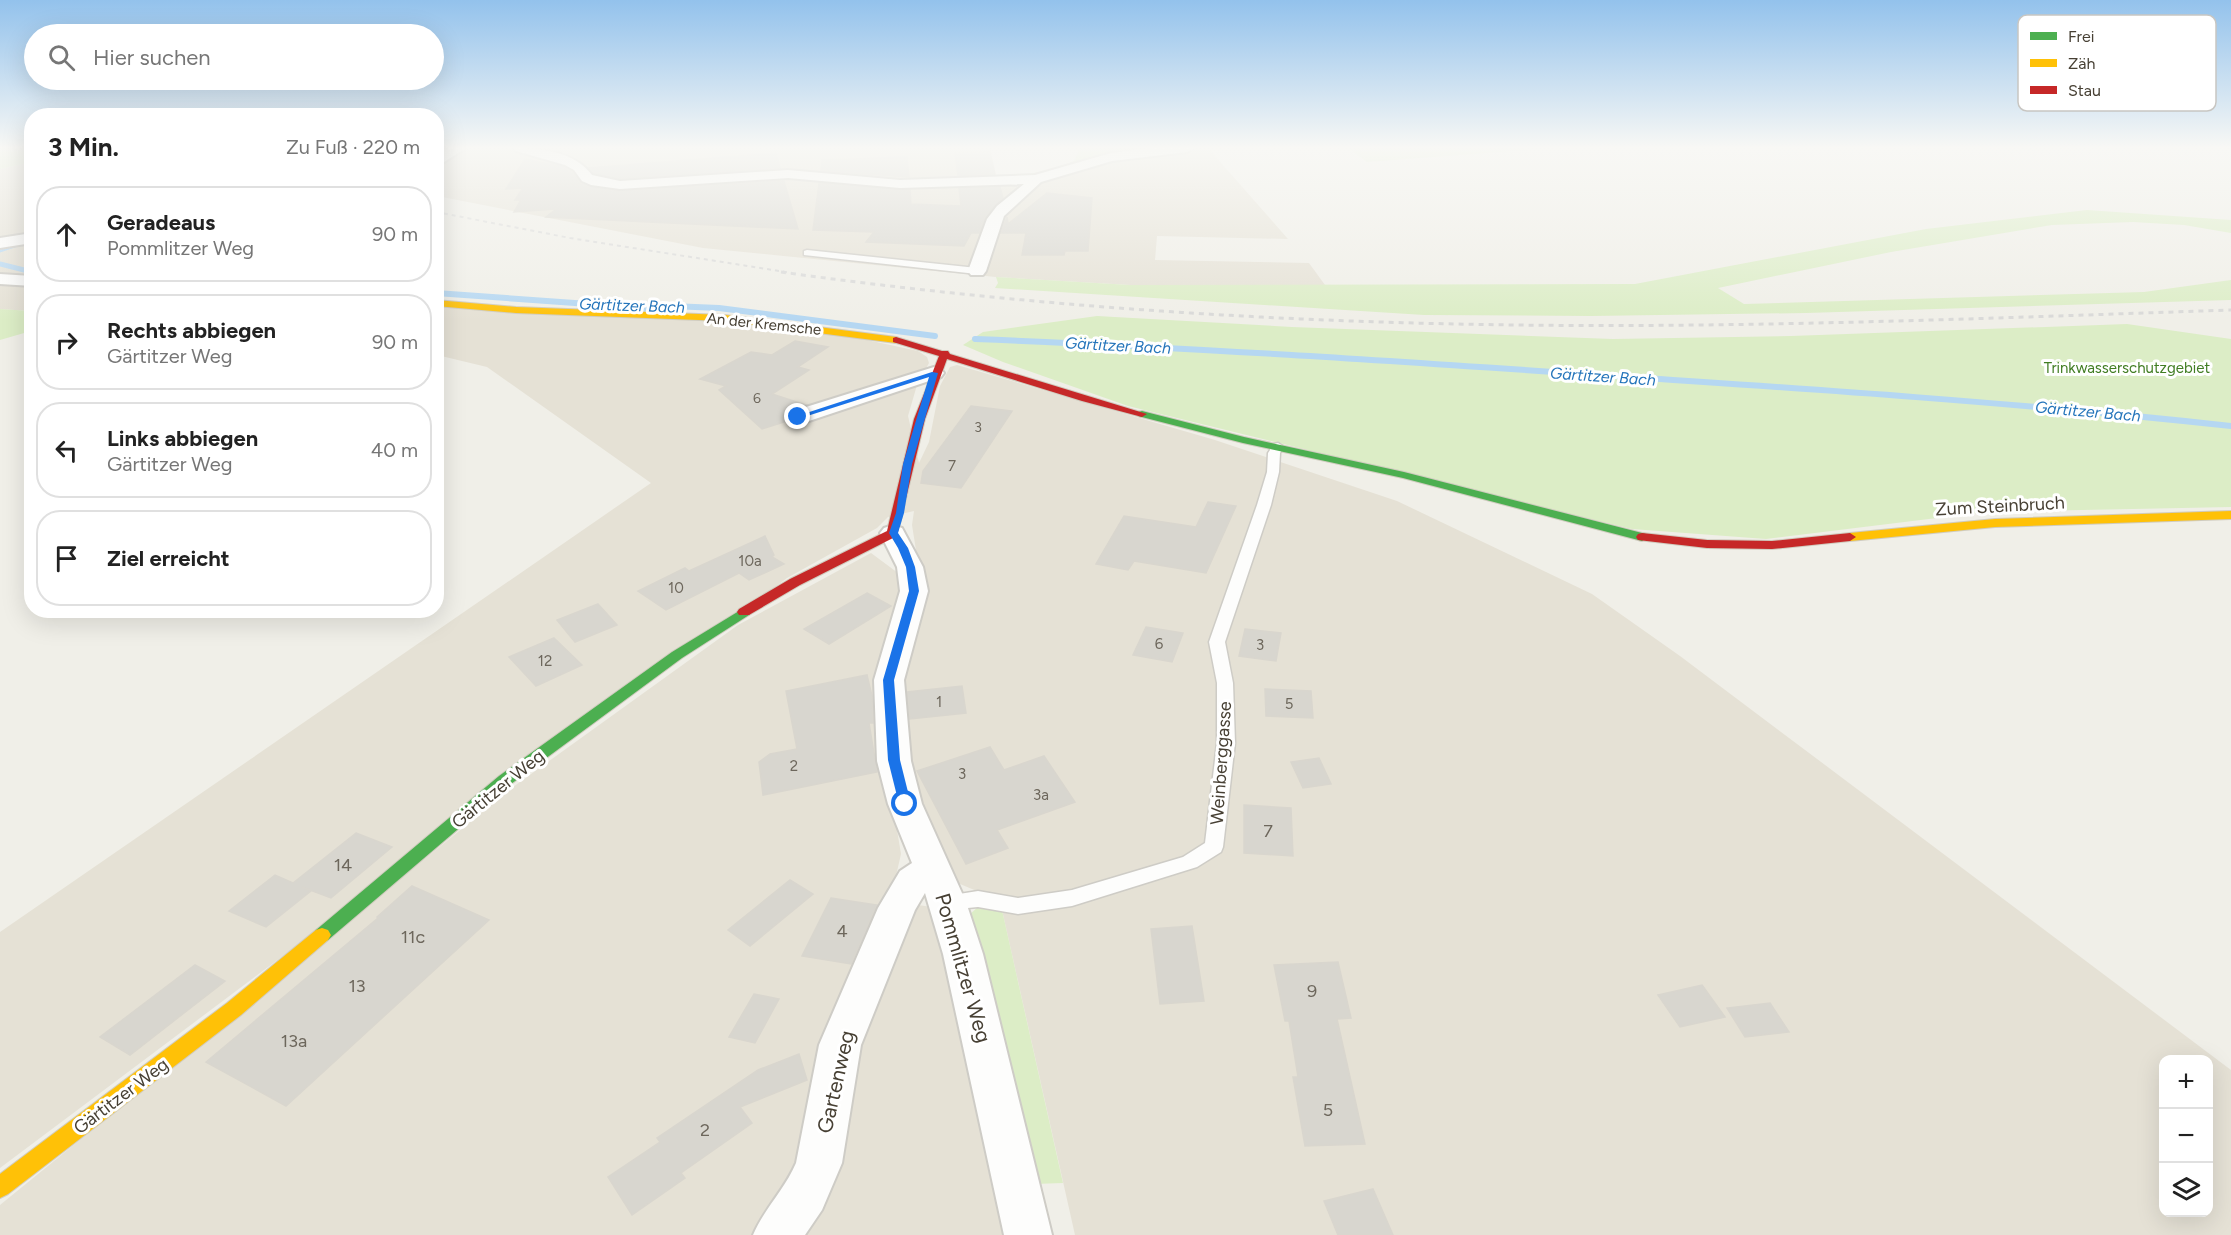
<!DOCTYPE html>
<html lang="de">
<head>
<meta charset="utf-8">
<style>
  body { margin:0; font-family:Figtree,sans-serif; background:#f6f6f6; color:#222 }
  .controls { position:absolute; right:18px; bottom:18px; display:grid; overflow:hidden; border-radius:12px; box-shadow:0 6px 24px #0002 }
  .controls button { width:54px; height:54px; display:grid; place-items:center; padding:0; border:0; border-bottom:2px solid #e0e0e0; background:#fff; color:#222; font:30px sans-serif }
  .stop { position:absolute; width:18px; height:18px; margin:-14px; border:4px solid #1a73e8; border-radius:50%; background:#fff }
  .stop.end { background:#1a73e8; border-color:#fff; box-shadow:0 2px 6px #0008 }
  .list { margin:0; padding:0; list-style:none }
  h2 { display:flex; justify-content:space-between; align-items:center; height:78px; margin:0; padding:0 24px; font-size:26px }
  h2 small { font-size:20px; font-weight:400; color:#767676 }
  .list li { display:grid; grid-template-columns:39px 1fr auto; gap:18px; align-items:center; box-sizing:border-box; height:96px; margin:0 12px 12px; padding:0 12px; border:2px solid #e0e0e0; border-radius:24px }
  .list b { display:block; font-size:22px; white-space:nowrap }
  .list p { margin:0; font-size:20px; white-space:nowrap; color:#767676 }
  .list em { font-size:20px; font-style:normal; color:#767676 }
  .icon { flex:none; width:33px; height:33px; fill:none; stroke:currentColor; stroke-width:2; stroke-linecap:round; stroke-linejoin:round }
  .map { position:relative; flex:none; width:2231px; height:1235px; overflow:hidden }
  .search { position:absolute; background:#fff; box-shadow:0 6px 24px #0002; left:24px; top:24px; width:420px; height:66px; display:flex; align-items:center; gap:15px; box-sizing:border-box; padding:0 21px; border-radius:33px; color:#767676; font-size:22px }
  .panel { position:absolute; background:#fff; box-shadow:0 6px 24px #0002; left:24px; top:108px; width:420px; height:510px; border-radius:24px }
  .map>svg:first-child { display:block }
  .residential { fill:#e5e1d5; fill-rule:evenodd }
  .green { fill:#dcedc6 }
  .lines { fill:none; stroke-linecap:round; stroke-linejoin:round }
  .stream-far1 { stroke:#b5d7f2; stroke-width:5 }
  .stream { stroke:#b5d7f2; stroke-width:6 }
  .building { fill:#d8d6cf; stroke:#d9d6ce; stroke-width:1.5 }
  .lane-casing { stroke:#ceccc6; stroke-width:3 }
  .street-casing { stroke:#ceccc6; stroke-width:4 }
  .fast-casing { stroke:#d0ccbf; stroke-width:2 }
  .slow-casing { stroke:#d0ccbf; stroke-width:2 }
  .jam-casing { stroke:#d0ccbf; stroke-width:2 }
  .lane { fill:#fdfdfc; fill-rule:evenodd }
  .street { fill:#fdfdfc; fill-rule:evenodd }
  .fast { fill:#4caf50; fill-rule:evenodd }
  .slow { fill:#ffc107; fill-rule:evenodd }
  .jam { fill:#c62828; fill-rule:evenodd }
  .rail-far1 { stroke:#d9d9d8; stroke-width:2; stroke-dasharray:4 4; stroke-linecap:butt }
  .rail { stroke:#d9d9d8; stroke-width:3; stroke-dasharray:5 5; stroke-linecap:butt }
  .route { fill:#1a73e8 }
  .labels { text-anchor:middle; stroke-width:6; stroke-linejoin:round; paint-order:stroke }
  .far-number-label { font-size:14px; fill:#6d675c }
  .far-street-label { font-size:15px; fill:#474034; stroke:#fff }
  .far-park-label { font-size:15px; fill:#417d23; stroke:#fff }
  .number-label { font-size:15px; fill:#6d675c }
  .far-water-label { font-size:16px; font-style:italic; fill:#2575bb; stroke:#fff }
  .street-label { font-size:18px; fill:#474034; stroke:#fff }
  .near-number-label { font-size:18px; fill:#6d675c }
  .near-street-label { font-size:21px; fill:#474034; stroke:#fff }
  .key { fill:#fff; stroke:#c8c6c2; stroke-width:1.5 }
  .key-label { font-size:16px; fill:#474034 }
</style>
</head>
<body>
<div class="map">
<svg width="2231" height="1235" viewBox="0 0 2231 1235">
  <rect width="100%" height="100%" fill="#f0efe8"/>
  <!-- residential -->
  <g class="residential">
    <polygon points="436,148 990,148 995,177 1019,182 1048,181 1087,165 1156,152 1208,148 1288,239 1157,236 1155,260 1309,263 1325,285 1130,285 996,277 703,248 437,196"/>
    <polygon points="31,162 31,311 0,309 0,169"/>
    <path d="M 437,305 L 705,321 L 853,337 L 918,351 L 927,357 L 929,363 L 917,385 L 908,416 L 919,463 L 929,442 L 940,386 L 950,367 L 957,365 L 1215,440 L 1397,501 L 1592,594 L 1680,656 L 2231,1070 L 2231,1235 L 1075,1235 L 1002,910 L 979,892 L 953,881 L 904,761 L 900,680 L 919,569 L 912,525 L 914,511 L 888,517 L 877,528 L 787,578 L 0,1168 L 0,932 L 651,483 L 487,367 L 437,355 ZM 2164,1060 L 2208,1060 L 2208,1212 L 2164,1212 Z"/>
    <polygon points="871,553 898,573 903,581 893,806 901,854 890,902 809,1157 761,1235 0,1235 0,1205 513,787 738,625"/>
    <polygon points="911,904 932,907 965,1040 1003,1235 791,1235"/>
  </g>
  <!-- green -->
  <g class="green">
    <polygon points="0,148 31,148 31,162 0,169"/>
    <path d="M 1080,148 L 1172,148 L 1089,159 L 1035,176 L 995,177 C 1023,175 1048,173 1074,161 Z"/>
    <polygon points="1348,148 1552,148 1367,162"/>
    <polygon points="2087,210 2231,220 2231,233 2184,225 2133,222 2052,225 1891,252 1718,288 1744,304 2144,292 2231,280 2231,300 1806,313 1591,316 1424,315 995,288 998,283 996,277 1130,285 1635,284 1926,229"/>
    <polygon points="0,309 31,311 31,331 0,340"/>
    <polygon points="1097,316 1292,327 1613,339 1791,336 2127,324 2231,339 2231,507 1986,512 1766,539 1632,529 1128,406 1003,362 963,345 983,332"/>
    <polygon points="979,906 1002,910 1063,1183 1034,1184 968,916"/>
  </g>
  <g class="lines">
    <!-- stream-far1 -->
    <g class="stream-far1">
      <polyline points="0,250 15,245 15,237"/>
      <polyline points="0,264 32,272"/>
    </g>
    <!-- stream -->
    <g class="stream">
      <polyline points="436,293 645,308 671,306 719,308 935,336"/>
      <path d="M 975,339 C 1184,347 1392,361 1600,375 C 1811,389 2021,403 2231,426"/>
    </g>
  </g>
  <!-- building -->
  <g class="building">
    <polygon points="990,152 995,174 958,176 955,153"/>
    <polygon points="776,153 780,168 620,179 593,173 589,168"/>
    <polygon points="907,157 909,177 821,171 822,160"/>
    <polygon points="525,159 564,167 572,172 581,183 590,187 620,191 784,181 798,229 546,217 556,209 514,212 521,200 515,200 523,188 506,189"/>
    <polygon points="819,183 910,190 911,204 961,206 959,188 1000,187 1003,198 985,218 979,233 971,233 964,246 866,242 874,232 813,230"/>
    <polygon points="1047,193 1092,198 1088,251 1065,251 1064,255 1022,255 1026,233 1001,233 1007,217 1008,224"/>
    <polygon points="795,341 828,347 798,367 809,370 772,394 806,405 788,411 785,416 787,421 762,429 719,390 726,386 700,379 751,352 772,355"/>
    <polygon points="971,406 1012,411 961,488 921,483 923,471"/>
    <polygon points="1208,502 1236,506 1206,573 1134,561 1128,570 1096,564 1124,516 1196,527"/>
    <polygon points="765,536 774,555 772,557 784,564 749,580 739,573 666,610 638,591 685,568 689,571"/>
    <polygon points="867,593 891,606 829,644 804,629"/>
    <polygon points="598,604 617,625 575,642 557,620"/>
    <polygon points="1146,627 1183,633 1172,662 1133,655"/>
    <polygon points="1245,629 1281,633 1276,661 1239,656"/>
    <polygon points="554,638 582,665 536,686 509,657"/>
    <polygon points="867,675 872,696 873,723 869,723 877,772 763,795 759,762 770,754 797,749 786,691"/>
    <polygon points="962,686 966,713 910,719 907,692"/>
    <polygon points="1265,689 1311,691 1313,718 1266,716"/>
    <polygon points="990,747 1004,770 1044,756 1075,802 997,830 1008,848 966,864 917,771"/>
    <polygon points="1319,758 1331,784 1303,788 1291,762"/>
    <polygon points="1244,805 1291,808 1293,856 1244,853"/>
    <polygon points="356,833 392,847 331,898 302,887 311,891 266,927 229,911 275,875 293,883"/>
    <polygon points="790,880 813,894 750,946 728,930"/>
    <polygon points="412,886 489,920 286,1106 206,1062 378,918 377,917"/>
    <polygon points="831,898 877,905 851,964 802,956"/>
    <polygon points="1192,926 1204,1001 1160,1004 1151,929"/>
    <polygon points="1338,962 1351,1018 1337,1019 1365,1144 1305,1146 1293,1077 1298,1077 1289,1021 1285,1021 1274,965"/>
    <polygon points="195,965 225,981 130,1055 100,1037"/>
    <polygon points="1702,985 1725,1017 1680,1027 1658,995"/>
    <polygon points="754,994 779,999 755,1043 729,1037"/>
    <polygon points="1770,1003 1789,1032 1745,1037 1727,1008"/>
    <polygon points="799,1054 807,1080 740,1107 752,1123 681,1173 685,1178 632,1215 608,1177 660,1142 657,1138 758,1070"/>
    <polygon points="1373,1189 1393,1235 1338,1235 1324,1201"/>
  </g>
  <g class="lines">
    <!-- lane casing -->
    <g class="lane-casing">
      <g id="lane">
        <polygon points="807,250 977,268 982,271 977,274 804,255 804,251"/>
        <polygon points="1278,443 1284,447 1280,453 1279,472 1271,505 1225,642 1233,683 1235,743 1223,847 1221,852 1197,867 1072,906 1018,914 978,907 947,910 940,907 937,902 940,897 978,891 1018,898 1072,890 1183,857 1205,843 1217,743 1217,683 1209,642 1257,505 1267,472 1268,453 1274,444"/>
      </g>
    </g>
    <!-- street casing -->
    <g class="street-casing">
      <g id="street">
        <polygon points="447,148 466,148 436,167 436,155"/>
        <path d="M 514,148 C 542,148 575,152 592,175 L 620,181 L 788,170 L 900,180 L 1035,175 L 1111,153 L 1150,148 L 1194,148 L 1187,152 L 1112,161 L 1041,182 L 1004,216 L 986,271 L 983,275 L 971,275 L 968,271 L 987,219 L 997,206 L 1024,184 L 900,188 L 788,178 L 620,189 L 591,185 L 582,181 L 574,170 L 565,165 L 516,151 Z"/>
        <polygon points="32,233 32,243 0,248 0,238"/>
        <polygon points="0,274 32,276 32,286 0,284"/>
        <polygon points="934,367 941,369 944,373 941,377 806,422 798,424 790,422 787,417 790,412"/>
        <path d="M 893,525 L 902,528 L 923,567 L 928,591 L 904,680 L 911,761 L 922,804 L 966,902 L 983,954 L 1052,1235 L 1004,1235 L 943,954 L 925,893 L 915,910 L 861,1045 L 842,1163 L 822,1210 L 805,1235 L 753,1235 C 764,1209 785,1189 796,1163 L 819,1045 L 878,908 L 900,871 L 912,863 L 888,804 L 877,761 L 874,680 L 900,591 L 897,567 L 880,533 L 884,528 Z"/>
      </g>
    </g>
    <!-- fast casing -->
    <g class="fast-casing">
      <g id="fast">
        <polygon points="1142,411 1244,437 1404,472 1646,534 1648,537 1642,541 1403,478 1243,443 1138,416 1138,412"/>
        <polygon points="744,608 751,612 749,615 682,658 511,784 328,940 322,942 316,940 313,935 316,930 499,776 672,652"/>
      </g>
    </g>
    <!-- slow casing -->
    <g class="slow-casing">
      <g id="slow">
        <polygon points="436,300 516,307 725,315 896,337 901,340 896,343 725,321 516,313 436,306"/>
        <polygon points="2231,511 2231,519 1995,527 1850,541 1844,537 1850,533 1995,519"/>
        <polygon points="322,928 328,930 331,935 328,940 241,1015 8,1194 0,1198 0,1174 227,1003 316,930"/>
      </g>
    </g>
    <!-- jam casing -->
    <g class="jam-casing">
      <g id="jam">
        <polygon points="896,337 942,351 948,351 950,354 1147,414 1142,417 1082,401 947,359 925,419 897,536 800,585 749,615 739,615 737,612 739,609 790,579 887,531 914,419 939,356 893,342 893,338"/>
        <polygon points="1642,533 1707,540 1772,541 1850,533 1856,537 1850,541 1772,549 1707,548 1638,540 1636,537 1638,534"/>
      </g>
    </g>
    <!-- lane -->
    <use href="#lane" class="lane"/>
    <!-- street -->
    <use href="#street" class="street"/>
    <!-- fast -->
    <use href="#fast" class="fast"/>
    <!-- slow -->
    <use href="#slow" class="slow"/>
    <!-- jam -->
    <use href="#jam" class="jam"/>
    <!-- rail-far1 -->
    <polyline class="rail-far1" points="436,212 570,238 792,273"/>
    <!-- rail -->
    <path class="rail" d="M 781,272 C 1025,306 1270,322 1516,325 C 1754,328 1993,318 2231,310"/>
  </g>
  <!-- sky -->
  <linearGradient id="sky" x2="0" y2="1"><stop stop-color="#93c2ec"/><stop offset="0.46" stop-color="#f8f8f5"/><stop offset="1" stop-color="#f8f8f5" stop-opacity="0"/></linearGradient>
  <rect width="2231" height="321" fill="url(#sky)"/>
  <!-- route -->
  <polygon class="route" points="932,372 938,373 912,464 904,513 898,533 908,548 915,567 919,591 894,680 900,760 911,804 905,808 899,804 888,760 883,680 909,591 906,567 898,548 889,533 896,513 903,464 929,377 801,418 794,417"/>
  <g class="labels">
    <!-- far-number labels -->
    <g class="far-number-label">
      <text x="757" y="403">6</text>
      <text x="978" y="432">3</text>
    </g>
    <!-- far-street labels -->
    <g class="far-street-label">
      <text transform="translate(764 324) rotate(6)" y="5">An der Kremsche</text>
    </g>
    <!-- far-park labels -->
    <g class="far-park-label">
      <text x="2127" y="373">Trinkwasserschutzgebiet</text>
    </g>
    <!-- number labels -->
    <g class="number-label">
      <text x="952" y="471">7</text>
      <text x="750" y="566">10a</text>
      <text x="676" y="593">10</text>
      <text x="1159" y="649">6</text>
      <text x="1260" y="650">3</text>
      <text x="545" y="666">12</text>
      <text x="939" y="707">1</text>
      <text x="1289" y="709">5</text>
      <text x="794" y="771">2</text>
      <text x="962" y="779">3</text>
      <text x="1041" y="800">3a</text>
    </g>
    <!-- far-water labels -->
    <g class="far-water-label">
      <text transform="translate(632 305) rotate(2)" y="6">Gärtitzer Bach</text>
      <text transform="translate(1118 345) rotate(3)" y="6">Gärtitzer Bach</text>
      <text transform="translate(1603 376) rotate(4)" y="6">Gärtitzer Bach</text>
      <text transform="translate(2088 411) rotate(5)" y="6">Gärtitzer Bach</text>
    </g>
    <!-- street labels -->
    <g class="street-label">
      <text transform="translate(2000 506) rotate(-3)" y="6">Zum Steinbruch</text>
      <text transform="translate(1221 763) rotate(-86)" y="6">Weinberggasse</text>
      <text transform="translate(498 789) rotate(-39)" y="6">Gärtitzer Weg</text>
      <text transform="translate(121 1096) rotate(-37)" y="6">Gärtitzer Weg</text>
    </g>
    <!-- near-number labels -->
    <g class="near-number-label">
      <text x="1268" y="837">7</text>
      <text x="343" y="871">14</text>
      <text x="842" y="937">4</text>
      <text x="413" y="943">11c</text>
      <text x="357" y="992">13</text>
      <text x="1312" y="997">9</text>
      <text x="294" y="1047">13a</text>
      <text x="1328" y="1116">5</text>
      <text x="705" y="1136">2</text>
    </g>
    <!-- near-street labels -->
    <g class="near-street-label">
      <text transform="translate(963 968) rotate(74)" y="7">Pommlitzer Weg</text>
      <text transform="translate(836 1082) rotate(-77)" y="7">Gartenweg</text>
    </g>
  </g>
  <!-- legend -->
  <rect x="2018" y="15" width="198" height="96" rx="9" class="key"/>
  <rect x="2030" y="32" width="27" height="8" fill="#4caf50"/>
  <rect x="2030" y="59" width="27" height="8" fill="#ffc107"/>
  <rect x="2030" y="86" width="27" height="8" fill="#c62828"/>
  <g class="key-label">
    <text x="2068" y="42">Frei</text>
    <text x="2068" y="69">Zäh</text>
    <text x="2068" y="96">Stau</text>
  </g>
</svg>
<div class="controls">
<button>+</button>
<button>−</button>
<button><svg class="icon" aria-label="layers" viewBox="0 0 24 24"><path d="M12 4l9 5-9 5-9-5zM3 14l9 5 9-5"/></svg></button>
</div>
<div class="stop" style="left:905px;top:804px"></div>
<div class="stop end" style="left:798px;top:417px"></div>
<div class="search"><svg class="icon" aria-label="search" viewBox="0 0 24 24"><circle cx="10" cy="10" r="6"/><path d="M15 15l6 6"/></svg>Hier suchen</div>
<section class="panel">
<h2>3 Min.<small>Zu Fuß · 220 m</small></h2>
<ul class="list">
<li><svg class="icon" aria-label="ahead" viewBox="0 0 24 24"><path d="M12 20V5M6 11l6-6 6 6"/></svg><div><b>Geradeaus</b><p>Pommlitzer Weg</p></div><em>90 m</em></li>
<li><svg class="icon" aria-label="right" viewBox="0 0 24 24"><path d="M7 20v-9h11M14 6l5 5-5 5"/></svg><div><b>Rechts abbiegen</b><p>Gärtitzer Weg</p></div><em>90 m</em></li>
<li><svg class="icon" aria-label="left" viewBox="0 0 24 24"><path d="M17 20v-9H6M10 6l-5 5 5 5"/></svg><div><b>Links abbiegen</b><p>Gärtitzer Weg</p></div><em>40 m</em></li>
<li><svg class="icon" aria-label="arrive" viewBox="0 0 24 24"><path d="M6 21V4h12l-3 4 3 4H6"/></svg><div><b>Ziel erreicht</b></div></li>
</ul>
</section>
</div>
</body>
</html>
